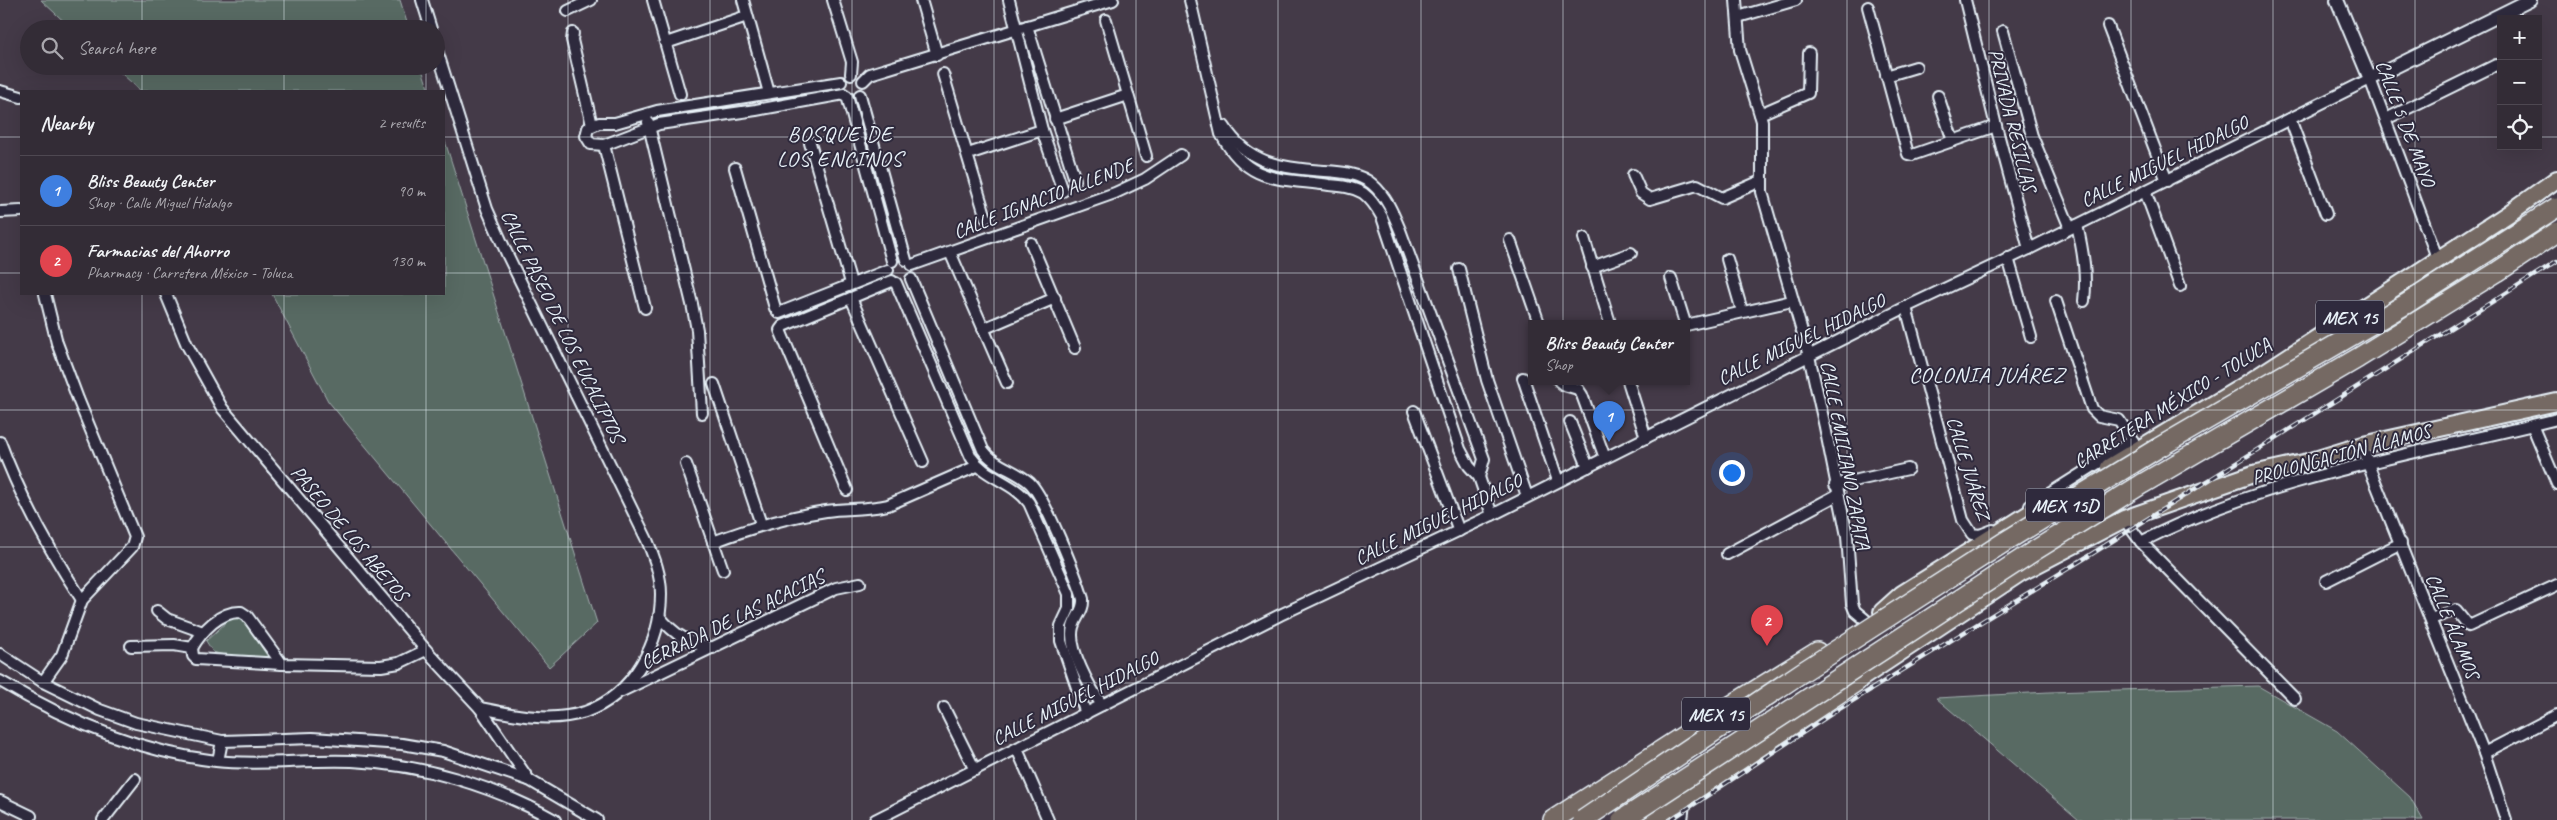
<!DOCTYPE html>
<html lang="en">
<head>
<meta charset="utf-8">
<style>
  body { margin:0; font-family:Caveat,sans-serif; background:#3e3842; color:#f1f3f6 }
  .controls { position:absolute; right:15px; top:15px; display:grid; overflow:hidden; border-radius:0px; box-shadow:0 5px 20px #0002 }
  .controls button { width:45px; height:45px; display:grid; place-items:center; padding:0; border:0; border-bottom:1px solid #4e4851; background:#332c36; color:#f1f3f6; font:25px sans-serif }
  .you { position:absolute; left:1731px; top:472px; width:18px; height:18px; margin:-12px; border:4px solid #fff; border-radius:50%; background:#1a73e8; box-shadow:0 0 0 8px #1a73e833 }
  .badge { display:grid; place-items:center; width:32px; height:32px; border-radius:50%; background:#ff9aa2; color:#fff; font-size:16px; font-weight:700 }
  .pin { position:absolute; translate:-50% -41px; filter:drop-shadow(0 1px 2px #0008) }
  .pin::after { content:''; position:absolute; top:26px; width:18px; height:15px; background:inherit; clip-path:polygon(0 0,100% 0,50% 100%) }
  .popup { position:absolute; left:1528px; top:320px; width:162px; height:65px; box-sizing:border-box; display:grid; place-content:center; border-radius:0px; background:#332c36; filter:drop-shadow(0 1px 4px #0005); font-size:16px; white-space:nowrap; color:#a9a7ad }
  .popup b { font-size:19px; color:#f1f3f6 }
  .popup::after { content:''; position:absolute; left:50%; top:100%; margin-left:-10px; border:10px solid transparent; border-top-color:#332c36 }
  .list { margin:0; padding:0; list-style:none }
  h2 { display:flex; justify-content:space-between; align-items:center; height:65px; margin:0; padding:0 20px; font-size:21px }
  h2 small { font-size:16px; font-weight:400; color:#a9a7ad }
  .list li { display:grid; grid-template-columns:32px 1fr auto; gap:15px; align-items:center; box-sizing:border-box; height:70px; padding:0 20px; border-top:1px solid #4e4851 }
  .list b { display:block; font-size:19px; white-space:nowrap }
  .list p { margin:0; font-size:16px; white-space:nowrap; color:#a9a7ad }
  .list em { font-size:16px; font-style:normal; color:#a9a7ad }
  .icon { flex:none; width:28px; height:28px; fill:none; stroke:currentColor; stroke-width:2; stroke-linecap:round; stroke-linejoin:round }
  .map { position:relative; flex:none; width:2557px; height:820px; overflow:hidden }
  .search { position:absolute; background:#332c36; box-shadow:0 5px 20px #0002; left:20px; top:20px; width:425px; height:55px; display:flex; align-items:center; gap:12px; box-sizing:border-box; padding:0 18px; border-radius:28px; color:#a9a7ad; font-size:19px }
  .panel { position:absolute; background:#332c36; box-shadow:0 5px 20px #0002; left:20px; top:90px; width:425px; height:205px; border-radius:0px }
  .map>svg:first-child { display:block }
  .green { fill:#596b63; stroke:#a0aeae }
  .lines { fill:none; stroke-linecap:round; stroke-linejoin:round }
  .primary-tunnel { stroke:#5d5562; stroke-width:16; stroke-dasharray:16 8; stroke-linecap:butt }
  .minor-casing { stroke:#e8f1f8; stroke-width:14 }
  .tertiary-casing { stroke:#e8f1f8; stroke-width:16 }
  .primary-casing { stroke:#e8f1f8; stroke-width:20 }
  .motorway-casing { stroke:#e8f1f8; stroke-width:22 }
  .minor { stroke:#2f2a3d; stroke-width:10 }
  .tertiary { stroke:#2f2a3d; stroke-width:12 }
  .primary { stroke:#756964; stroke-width:16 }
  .motorway { stroke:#756964; stroke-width:19 }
  .rail-casing { stroke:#e8f1f8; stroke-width:4.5 }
  .rail { stroke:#2f2a3d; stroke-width:2.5; stroke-dasharray:8; stroke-linecap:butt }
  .motorway-bridge-casing { stroke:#e8f1f8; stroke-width:22; stroke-linecap:butt }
  .motorway-bridge { stroke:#756964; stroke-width:19 }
  .grid { fill:none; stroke:#e8f1f8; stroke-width:1; stroke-opacity:0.55 }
  .labels { text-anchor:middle; stroke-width:4; stroke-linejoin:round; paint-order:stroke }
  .shield { fill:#2f2a3d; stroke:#b0b5c0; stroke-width:1 }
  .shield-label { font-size:19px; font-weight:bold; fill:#e8f1f8 }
  .street-label { font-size:20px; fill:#e8f1f8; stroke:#2f2a3d }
  .quarter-label { font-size:22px; letter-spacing:1px; fill:#e8f1f8; stroke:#2f2a3d }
</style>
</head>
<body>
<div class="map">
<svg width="2557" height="820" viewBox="0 0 2557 820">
  <rect width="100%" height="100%" fill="#443a48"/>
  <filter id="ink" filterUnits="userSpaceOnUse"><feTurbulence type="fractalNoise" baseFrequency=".02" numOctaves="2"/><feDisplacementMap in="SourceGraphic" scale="10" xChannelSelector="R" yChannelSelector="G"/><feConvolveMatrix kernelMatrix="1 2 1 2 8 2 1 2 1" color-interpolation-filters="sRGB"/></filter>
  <g filter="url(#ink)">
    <!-- green -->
    <g class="green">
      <polygon points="41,0 400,0 409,29 72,29"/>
      <polygon points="113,66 421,66 429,91 141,91"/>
      <polygon points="444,138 597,623 549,667 328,401 272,294 444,294"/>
      <polygon points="231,618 243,619 268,657 234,658 213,652 206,641"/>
      <polygon points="2258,686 2337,731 2410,797 2423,820 2079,820 1936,698 2049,692"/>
    </g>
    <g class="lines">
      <!-- primary-tunnel -->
      <path class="primary-tunnel" d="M 2040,507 C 2047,503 2056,496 2065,494 C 2084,490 2098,508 2096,526"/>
      <!-- minor casing -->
      <g class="minor-casing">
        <g id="minor">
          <polyline points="422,0 431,29"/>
          <polyline points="653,0 680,94"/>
          <polyline points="743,0 769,93"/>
          <polyline points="833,0 852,62 851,74"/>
          <polyline points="921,0 937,55"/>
          <polyline points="1009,0 1042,130 1063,191"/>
          <path d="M 1190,0 L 1221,134 C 1248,184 1279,178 1329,185 C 1341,186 1353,187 1363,193 C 1371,199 1377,208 1382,217 L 1460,449 L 1469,466 L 1479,477 L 1492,515"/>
          <polyline points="1736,0 1740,50 1762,121 1762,192 1809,356 1825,427 1847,536 1852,604 1855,611 1867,621"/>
          <polyline points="1965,0 1996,126 2029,249"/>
          <polyline points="1868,7 1908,154 1912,155 1996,126"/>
          <polyline points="568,11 591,0"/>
          <polyline points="1738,17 1796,0"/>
          <polyline points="1106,20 1146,156"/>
          <polyline points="1027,26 1075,180"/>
          <polyline points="2108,26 2167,181"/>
          <polyline points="2003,31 2032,136 2070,228"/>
          <polyline points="573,33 572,40 592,125"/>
          <polyline points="666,43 747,16"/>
          <path d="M 436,47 L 487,209 L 507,254 L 647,540 C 654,557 661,575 661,594 C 661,643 633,695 585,712 C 551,723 514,715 480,708"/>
          <polyline points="943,74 986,218"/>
          <polyline points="1886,76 1916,67"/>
          <polyline points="863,81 870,74 1113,0"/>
          <polyline points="841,82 657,111 615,123 599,123 588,128 586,136 591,144 604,145 659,124 756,110 844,94"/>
          <polyline points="0,91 21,97"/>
          <polyline points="860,95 906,260"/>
          <polyline points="847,96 892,261"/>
          <polyline points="1938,96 1953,141"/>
          <polyline points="1760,114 1808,93 1809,53"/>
          <polyline points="1055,119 1128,95"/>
          <polyline points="2290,119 2326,214"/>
          <polyline points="2386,119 2496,65"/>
          <polyline points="648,122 692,304 697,330 702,413"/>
          <path d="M 1224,126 C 1248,164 1281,168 1324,171 C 1340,172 1359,173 1372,184 C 1386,196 1393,213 1400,230 L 1484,459 L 1479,477"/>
          <polyline points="810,143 851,283"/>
          <polyline points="604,145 645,308"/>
          <polyline points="968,154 1042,130"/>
          <polyline points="735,168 775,308 779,313 888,270"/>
          <polyline points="1633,175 1641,193 1650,199 1697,185 1722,198 1761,181"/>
          <polyline points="2145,191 2180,286"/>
          <polyline points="0,212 21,211"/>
          <path d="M 2077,225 C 2083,251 2087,275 2084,301"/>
          <polyline points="1584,238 1610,323"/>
          <polyline points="1510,240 1539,323"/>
          <polyline points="1031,243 1075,348"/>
          <polyline points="950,252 1007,383"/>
          <polyline points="2008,258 2031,337"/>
          <polyline points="1727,259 1742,311"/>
          <polyline points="912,265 1115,193 1145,179 1181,155"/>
          <polyline points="1592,267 1631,253"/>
          <polyline points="1459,269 1487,380 1527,496"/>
          <polyline points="1671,278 1685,323"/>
          <path d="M 911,279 L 983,450 C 994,466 1016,470 1030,483 C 1045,498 1076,575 1083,599 C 1084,611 1076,616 1073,627 C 1067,648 1090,688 1102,705"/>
          <path d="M 896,283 L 971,457 C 985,478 1014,482 1029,503 L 1069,594 L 1069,609 L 1061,626 L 1061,641 L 1086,714"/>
          <polyline points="166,294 187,345 222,408 426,650 480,708 529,780"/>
          <polyline points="851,298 923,462"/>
          <polyline points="2056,301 2092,409 2099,416 2119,420 2133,441"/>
          <polyline points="1906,307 1963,520 1972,534 1980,535 1993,530"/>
          <polyline points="1686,325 1792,301"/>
          <polyline points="983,329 1055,298"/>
          <polyline points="1523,378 1558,481"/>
          <polyline points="1559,381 1564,385 1578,389 1582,395 1605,458"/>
          <polyline points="1628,381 1646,438"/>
          <polyline points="714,384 761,524"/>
          <polyline points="1414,411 1459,531"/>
          <polyline points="1570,422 1588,467"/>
          <polyline points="2532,425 2557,484"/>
          <path d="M 0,442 C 21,499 49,550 82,600"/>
          <polyline points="2363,445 2368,464 2484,753 2506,820"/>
          <polyline points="686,464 723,570"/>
          <polyline points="1835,485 1908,469"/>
          <polyline points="847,490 780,330 783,326 892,281"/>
          <polyline points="2030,506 2133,441 2138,449"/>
          <polyline points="2124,519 2141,542 2295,699"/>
          <path d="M 713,542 C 750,528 786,517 826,511 C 846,508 867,510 888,505 L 977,466"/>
          <path d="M 2141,542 C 2269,476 2418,454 2557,419"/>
          <polyline points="1727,554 1837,495"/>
          <polyline points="2326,581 2401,543"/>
          <polyline points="157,611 167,619 203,632"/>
          <path d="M 659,616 C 675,636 689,643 713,648"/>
          <polyline points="2431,619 2456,610 2469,626 2557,585"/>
          <polyline points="131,646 174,645 192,648"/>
          <polyline points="192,648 193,656 196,659 282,664 381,666 399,663 426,650"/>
          <path d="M 192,648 C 202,631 220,611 241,612 L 247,616 L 282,664"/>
          <polyline points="0,654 43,682 100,710 136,723 222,741 312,738 402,744 443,751 529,780 597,820"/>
          <path d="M 0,681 C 65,720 139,752 216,761 C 260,766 307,759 352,761 C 422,764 494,786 555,820"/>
          <polyline points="43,682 62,655 82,600 132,547 135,537 78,399 57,343 45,294"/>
          <polyline points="622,691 836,588 860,583"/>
          <polyline points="944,708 975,770"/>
          <polyline points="1017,749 1048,820"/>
          <polyline points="2484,753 2557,715"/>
          <polyline points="218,761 222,741"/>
          <polyline points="0,801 31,816"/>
          <polyline points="103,820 135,779"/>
          <polyline points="875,820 1280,615 1492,515 1906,307 2029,249 2370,79 2438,260"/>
          <polyline points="1682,820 1685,796"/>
        </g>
      </g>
      <!-- tertiary casing -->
      <g class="tertiary-casing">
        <polyline id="tertiary" points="2337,0 2370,79 2530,0"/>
      </g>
      <!-- primary casing -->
      <g class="primary-casing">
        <g id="primary">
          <polyline points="2109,467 2245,385 2508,214 2557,179"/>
          <polyline points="1882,612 1902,594 2040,507"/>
          <polyline points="1857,681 2020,573 2124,519 2253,474 2308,462 2363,445 2557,402"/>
        </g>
      </g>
      <!-- motorway casing -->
      <g class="motorway-casing">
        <g id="motorway">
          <polyline points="1553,820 1716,715 1817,652"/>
          <polyline points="1649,820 1857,681"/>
        </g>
      </g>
      <!-- minor -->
      <use href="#minor" class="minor"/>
      <!-- tertiary -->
      <use href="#tertiary" class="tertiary"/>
      <!-- primary -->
      <use href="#primary" class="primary"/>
      <!-- motorway -->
      <use href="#motorway" class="motorway"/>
      <!-- rail casing -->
      <g class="rail-casing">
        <polyline id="rail" points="1670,820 1831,714 2090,555 2557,261"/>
      </g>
      <!-- rail -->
      <use href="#rail" class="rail"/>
      <!-- motorway-bridge casing -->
      <g class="motorway-bridge-casing">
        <g id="motorway-bridge">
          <polyline points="1583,820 1804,671 2006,541 2158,448 2406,304 2557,207"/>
          <polyline points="1622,820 2034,551 2142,484 2358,358 2497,272 2557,232"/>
        </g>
      </g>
      <!-- motorway-bridge -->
      <use href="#motorway-bridge" class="motorway-bridge"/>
    </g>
  </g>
  <!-- grid -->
  <path class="grid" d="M 142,0 L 142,29M 284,0 L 284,29M 426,0 L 426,29M 568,0 L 568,820M 710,0 L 710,820M 852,0 L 852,820M 994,0 L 994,820M 1136,0 L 1136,820M 1278,0 L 1278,820M 1421,0 L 1421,820M 1563,0 L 1563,820M 1705,0 L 1705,820M 1847,0 L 1847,820M 1989,0 L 1989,820M 2131,0 L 2131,820M 2273,0 L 2273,820M 2415,0 L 2415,820M 142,66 L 142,91M 284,66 L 284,91M 426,66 L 426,91M 0,137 L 21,137M 444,137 L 2501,137M 2538,137 L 2557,137M 0,273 L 21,273M 444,273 L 2557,273M 142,294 L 142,820M 284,294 L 284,820M 426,294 L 426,820M 0,410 L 2557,410M 0,547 L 2557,547M 0,683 L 2557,683"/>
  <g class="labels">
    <!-- shield labels -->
    <g class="shield">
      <rect x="2316" y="300.5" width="68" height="33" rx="4"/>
      <rect x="2026" y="488.5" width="78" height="33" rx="4"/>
      <rect x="1682" y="697.5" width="68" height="33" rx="4"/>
    </g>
    <g class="shield-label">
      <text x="2350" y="324">MEX 15</text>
      <text x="2065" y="512">MEX 15D</text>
      <text x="1716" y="721">MEX 15</text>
    </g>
    <!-- street labels -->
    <g class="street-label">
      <text transform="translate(2013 120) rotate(76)" y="7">PRIVADA RESILLAS</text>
      <text transform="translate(2406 123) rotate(69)" y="7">CALLE 5 DE MAYO</text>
      <text transform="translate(2164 161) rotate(-26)" y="7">CALLE MIGUEL HIDALGO</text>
      <text transform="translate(1043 198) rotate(-21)" y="7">CALLE IGNACIO ALLENDE</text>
      <text transform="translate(563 326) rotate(64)" y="7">CALLE PASEO DE LOS EUCALIPTOS</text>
      <text transform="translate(1801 339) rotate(-26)" y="7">CALLE MIGUEL HIDALGO</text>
      <text transform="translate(2172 403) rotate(-32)" y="7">CARRETERA MÉXICO - TOLUCA</text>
      <text transform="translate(2341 454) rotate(-15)" y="7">PROLONGACIÓN ÁLAMOS</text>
      <text transform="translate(1846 455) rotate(79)" y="7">CALLE EMILIANO ZAPATA</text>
      <text transform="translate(1969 468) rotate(73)" y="7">CALLE JUÁREZ</text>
      <text transform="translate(1438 519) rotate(-26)" y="7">CALLE MIGUEL HIDALGO</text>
      <text transform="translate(350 533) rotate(50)" y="7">PASEO DE LOS ABETOS</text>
      <text transform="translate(732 619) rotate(-26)" y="7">CERRADA DE LAS ACACIAS</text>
      <text transform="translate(2453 626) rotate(68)" y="7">CALLE ÁLAMOS</text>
      <text transform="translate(1075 698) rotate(-27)" y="7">CALLE MIGUEL HIDALGO</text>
    </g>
    <!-- quarter labels -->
    <g class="quarter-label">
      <text x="840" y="141">BOSQUE DE<tspan x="840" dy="25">LOS ENCINOS</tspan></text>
      <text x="1987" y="382">COLONIA JUÁREZ</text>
    </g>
  </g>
</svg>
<div class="controls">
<button>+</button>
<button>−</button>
<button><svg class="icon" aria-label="locate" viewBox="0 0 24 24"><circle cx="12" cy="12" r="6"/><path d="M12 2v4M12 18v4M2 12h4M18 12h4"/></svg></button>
</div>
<div class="you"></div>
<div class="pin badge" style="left:1609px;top:442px;background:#3f7fe0">1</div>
<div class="popup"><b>Bliss Beauty Center</b>Shop</div>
<div class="pin badge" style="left:1767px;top:646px;background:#e0444e">2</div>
<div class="search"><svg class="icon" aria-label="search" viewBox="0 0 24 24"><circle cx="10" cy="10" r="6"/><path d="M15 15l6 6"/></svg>Search here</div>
<section class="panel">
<h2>Nearby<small>2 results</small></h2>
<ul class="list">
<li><span class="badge" style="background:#3f7fe0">1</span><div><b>Bliss Beauty Center</b><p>Shop · Calle Miguel Hidalgo</p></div><em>90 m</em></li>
<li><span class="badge" style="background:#e0444e">2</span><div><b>Farmacias del Ahorro</b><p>Pharmacy · Carretera México - Toluca</p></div><em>130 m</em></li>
</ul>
</section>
</div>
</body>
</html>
